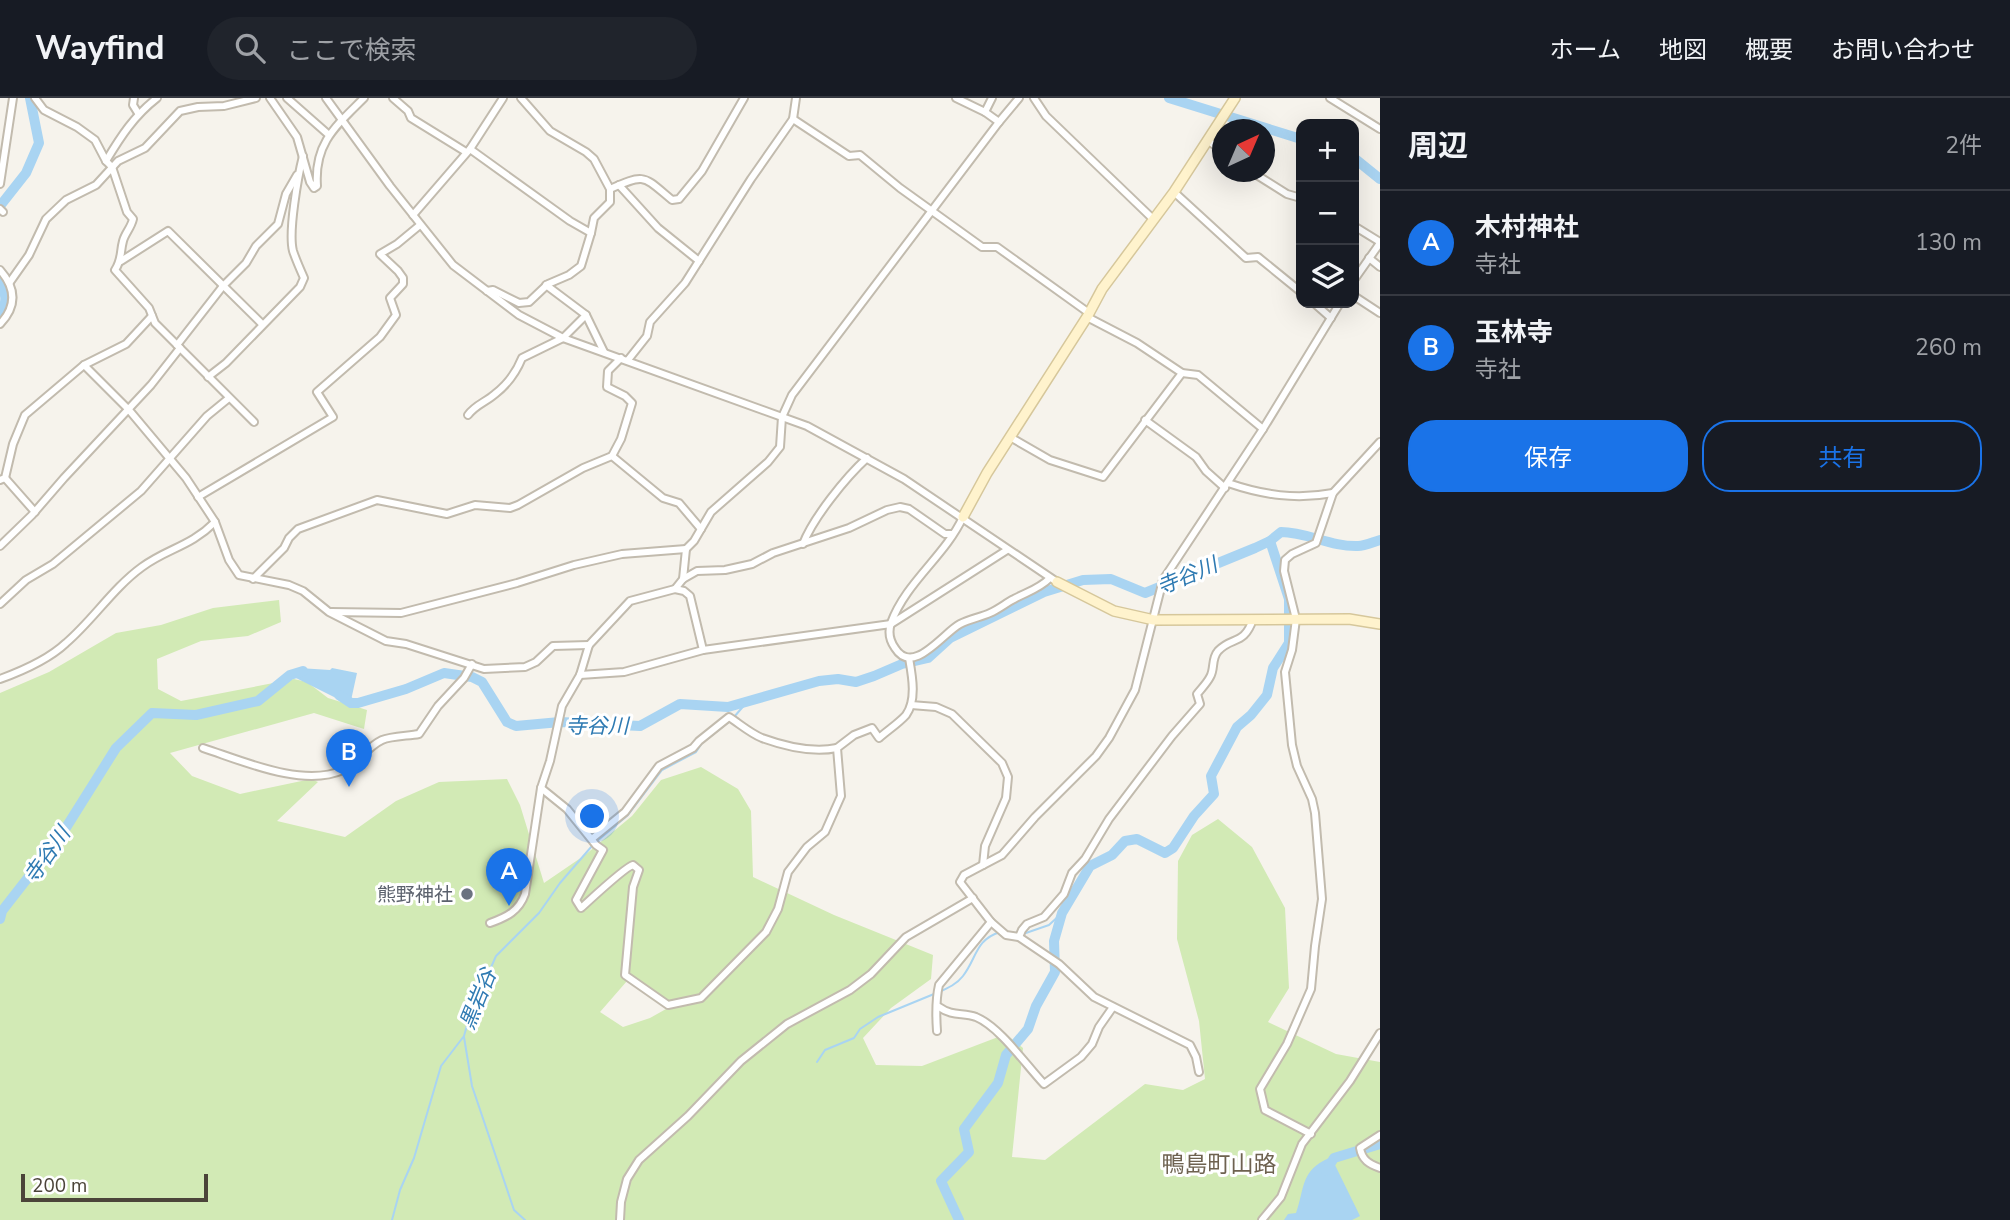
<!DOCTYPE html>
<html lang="ja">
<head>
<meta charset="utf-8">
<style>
  body { margin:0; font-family:"Nunito Sans","Noto Sans JP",sans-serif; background:#20242c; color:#f1f3f6 }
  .controls { position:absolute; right:21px; top:21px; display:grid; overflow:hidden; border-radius:14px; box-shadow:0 7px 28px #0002 }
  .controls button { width:63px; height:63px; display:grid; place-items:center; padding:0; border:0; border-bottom:2px solid #363941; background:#171b24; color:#f1f3f6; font:35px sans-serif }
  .compass { position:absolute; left:1212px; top:21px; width:63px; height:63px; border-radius:50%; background:#171b24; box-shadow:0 7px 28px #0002; rotate:44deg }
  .scale { position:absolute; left:21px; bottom:18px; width:187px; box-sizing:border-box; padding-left:7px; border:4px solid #4b4439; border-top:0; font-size:19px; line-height:24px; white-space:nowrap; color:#4b4439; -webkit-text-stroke:5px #fff; paint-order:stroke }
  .you { position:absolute; left:593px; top:719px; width:24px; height:24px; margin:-18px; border:5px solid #fff; border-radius:50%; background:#1a73e8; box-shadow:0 0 0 10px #1a73e833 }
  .badge { display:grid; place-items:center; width:46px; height:46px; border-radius:50%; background:#1a73e8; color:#fff; font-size:23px; font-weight:700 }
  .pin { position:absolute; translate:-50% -58px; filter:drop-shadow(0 2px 4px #0008) }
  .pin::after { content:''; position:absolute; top:37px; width:24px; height:21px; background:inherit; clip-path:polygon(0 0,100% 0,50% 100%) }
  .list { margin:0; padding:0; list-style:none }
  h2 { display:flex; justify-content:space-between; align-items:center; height:91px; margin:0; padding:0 28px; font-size:30px }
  h2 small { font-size:23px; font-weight:400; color:#9ea1a6 }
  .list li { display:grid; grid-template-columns:46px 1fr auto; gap:21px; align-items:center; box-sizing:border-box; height:105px; padding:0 28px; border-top:2px solid #363941 }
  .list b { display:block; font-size:26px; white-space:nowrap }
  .list p { margin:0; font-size:23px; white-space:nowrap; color:#9ea1a6 }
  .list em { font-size:23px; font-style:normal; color:#9ea1a6 }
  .actions { display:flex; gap:14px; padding:21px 28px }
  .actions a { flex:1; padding:16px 0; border:2px solid #1a73e8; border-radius:28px; text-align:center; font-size:24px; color:#1a73e8 }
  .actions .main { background:#1a73e8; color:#fff }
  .icon { flex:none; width:38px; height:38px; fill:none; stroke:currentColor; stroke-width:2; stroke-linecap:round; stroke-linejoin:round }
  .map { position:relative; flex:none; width:1380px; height:1122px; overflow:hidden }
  header { display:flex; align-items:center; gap:42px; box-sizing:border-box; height:98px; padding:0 35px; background:#171b24; border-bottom:2px solid #363941 }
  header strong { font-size:33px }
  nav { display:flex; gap:38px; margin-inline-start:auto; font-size:24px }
  .search { width:490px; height:63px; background:#20242c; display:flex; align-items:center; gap:18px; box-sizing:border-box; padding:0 24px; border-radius:38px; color:#9ea1a6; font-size:26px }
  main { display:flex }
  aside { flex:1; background:#171b24 }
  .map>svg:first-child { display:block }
  .green { fill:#d2eab5; fill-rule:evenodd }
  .water { fill:#a9d4f2 }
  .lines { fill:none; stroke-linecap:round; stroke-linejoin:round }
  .stream { stroke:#a9d4f2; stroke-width:2 }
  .river { stroke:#a9d4f2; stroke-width:10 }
  .street-casing { stroke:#c2bbae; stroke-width:10 }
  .secondary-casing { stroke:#d6c79b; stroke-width:12 }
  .street { stroke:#fff; stroke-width:6 }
  .secondary { stroke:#fff3cd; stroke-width:9 }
  .worship-dot { fill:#6b7280; stroke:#fff; stroke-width:2.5 }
  .labels { text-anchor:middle; stroke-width:6; stroke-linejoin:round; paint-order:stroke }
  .worship-label { font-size:19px; fill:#5b616d; stroke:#fff; text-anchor:end }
  .water-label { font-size:21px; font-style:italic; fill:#2e7ab2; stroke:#fff }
  .quarter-label { font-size:23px; fill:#6e6250; stroke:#fff }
</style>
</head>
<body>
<header>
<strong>Wayfind</strong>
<div class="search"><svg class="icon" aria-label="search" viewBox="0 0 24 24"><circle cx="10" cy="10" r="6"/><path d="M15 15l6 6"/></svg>ここで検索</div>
<nav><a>ホーム</a><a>地図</a><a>概要</a><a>お問い合わせ</a></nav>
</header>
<main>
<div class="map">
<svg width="1380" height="1122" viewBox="0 0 1380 1122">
  <rect width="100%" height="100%" fill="#f6f3ec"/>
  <!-- green -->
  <path class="green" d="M 279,502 L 281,524 L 248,538 L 201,543 L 157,561 L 158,591 L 181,603 L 294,581 L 307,584 L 328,600 L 367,612 L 364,631 L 314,615 L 170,655 L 192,678 L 240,696 L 311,681 L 318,684 L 277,723 L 345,739 L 396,703 L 439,684 L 507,681 L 520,707 L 544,785 L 585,757 L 632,718 L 661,682 L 701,669 L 738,691 L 751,713 L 753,779 L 834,817 L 933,857 L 931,881 L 891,910 L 863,940 L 876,967 L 922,968 L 1006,936 L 1023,950 L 1012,1059 L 1045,1062 L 1145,986 L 1183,992 L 1205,981 L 1199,923 L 1177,841 L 1178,763 L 1192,737 L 1218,721 L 1252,749 L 1285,810 L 1289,890 L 1268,924 L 1336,956 L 1380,964 L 1380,1122 L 0,1122 L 0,595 L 49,574 L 116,535 L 161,527 L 213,510 ZM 627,883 L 666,910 L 666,911 L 650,920 L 623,929 L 600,914 Z"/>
  <!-- water -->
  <g class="water">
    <polygon points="299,570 330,572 332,570 357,575 350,607 290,577"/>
    <path d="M 1329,1060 L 1335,1067 L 1360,1118 L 1352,1122 L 1284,1122 L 1288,1116 L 1296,1115 C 1305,1090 1300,1073 1329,1060 Z"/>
  </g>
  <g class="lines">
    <!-- stream -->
    <g class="stream">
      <polyline points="734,619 747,604"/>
      <polyline points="596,744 628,717 662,672 696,654 702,645 730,623"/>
      <polyline points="1005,834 1017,835"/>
      <polyline points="1023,836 1049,827 1062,815"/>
      <path d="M 939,894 C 948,890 957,886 963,878 C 977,860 975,842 1000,834"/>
      <polyline points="464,939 472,988 514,1112 525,1122"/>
      <polyline points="817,964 825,952 854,940 860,931 878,919 934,896"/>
      <polyline points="392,1122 400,1092 414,1060 441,968 464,938 470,917 496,858 539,815 560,785 592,748"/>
    </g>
    <!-- river -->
    <g class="river">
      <polyline points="1169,0 1301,41"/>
      <polyline points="1354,60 1380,81"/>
      <polyline points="0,108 26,75 39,45 30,0"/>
      <path d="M 0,183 C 6,196 8,204 0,216"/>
      <path d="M 339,597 L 351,605 L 358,605 L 406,591 L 444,575 L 472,579 L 482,584 L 507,624 L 516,628 L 560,624 L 640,628 L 680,606 L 728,609 L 819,583 L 838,581 L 856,584 L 874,578 L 902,566 L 928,560 L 950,540 L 1044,494 L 1083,482 L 1111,481 L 1145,495 L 1255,450 L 1270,443 L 1281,434 C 1307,434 1331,449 1358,448 C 1365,448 1373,444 1380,442"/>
      <polyline points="0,821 2,813 62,736 116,650 152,615 196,617 258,603 290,577 303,573"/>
      <polyline points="1326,1073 1334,1060 1380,1046"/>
      <polyline points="959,1122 941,1083 969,1054 964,1031 998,985 1006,957 1028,931 1036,908 1055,874 1054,843 1062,815 1090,768 1112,757 1125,743 1137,741 1165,755 1173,750 1194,718 1214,696 1211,678 1237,629 1251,617 1267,597 1273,570 1289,545 1289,501 1270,443"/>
    </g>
    <!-- street casing -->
    <g class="street-casing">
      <g id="street">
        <path d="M 35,0 L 44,12 L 77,29 L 95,42 L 106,63 L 112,69 L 127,114 L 133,121 C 131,130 125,135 123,143 C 120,154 122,162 115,172 L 149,210 L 155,225 L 254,324"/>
        <polyline points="134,0 133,7 138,15"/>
        <path d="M 270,0 L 297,39 L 310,84 L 314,90 L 317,88 C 314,45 336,28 364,0"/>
        <polyline points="287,0 329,37"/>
        <polyline points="326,0 390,88 453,167 519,217 563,240 807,328 904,381 1057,484"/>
        <polyline points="393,0 408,13 411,20 466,54"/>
        <polyline points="521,0 550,33 586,54 594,61 610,91"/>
        <polyline points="1034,0 1046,18 1153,121"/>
        <polyline points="1330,0 1380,31"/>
        <polyline points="985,14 992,0"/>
        <polyline points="793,21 849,58 860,57 900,90 982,149 997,149 1089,215"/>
        <polyline points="999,24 1019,0"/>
        <polyline points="1207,42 1223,53"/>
        <path d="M 470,51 L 570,123 L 591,135 L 594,120 L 610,104 L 610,91 C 646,75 643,78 672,102 L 679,101 L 702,73 L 744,0"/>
        <path d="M 106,63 C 121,38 134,18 157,0"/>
        <polyline points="1252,74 1287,96 1301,100"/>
        <polyline points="0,86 13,0"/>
        <polyline points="619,87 658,130 699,163"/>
        <polyline points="1174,94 1246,160 1258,159 1301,194"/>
        <polyline points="0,111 3,114"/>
        <polyline points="413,117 470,51 503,0"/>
        <polyline points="1354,128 1380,144"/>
        <polyline points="1369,160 1380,169"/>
        <polyline points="121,163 168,133 262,226"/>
        <path d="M 0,172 C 16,190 17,208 0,226"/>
        <polyline points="1354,182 1380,145"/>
        <polyline points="10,184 29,157 46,121 66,102 96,87 118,63 145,50 180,13 198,9 224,8 256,0"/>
        <polyline points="546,187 586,217 604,254"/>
        <polyline points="487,193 493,192 519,205 529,204 548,186 569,177 581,168 591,135"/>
        <polyline points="1354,198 1380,215"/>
        <polyline points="1314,205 1331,220"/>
        <polyline points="1087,219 1137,245 1182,275 1198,277 1263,331"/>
        <polyline points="177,247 223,188 246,165 256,148 278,126 286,96 297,77"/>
        <polyline points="628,262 647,238 650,224 685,185 751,81 793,21 796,0"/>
        <polyline points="84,267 129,312 186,380 215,424 229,462 239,477 289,487 303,493 329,514 386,543 406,546 484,571 525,569 536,564 553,548 589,547"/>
        <path d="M 208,279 L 226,265 L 300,189 L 304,180 C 300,171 296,162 293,153 C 288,134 298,78 303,58"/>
        <path d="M 468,317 C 475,307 486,304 495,296 C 508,286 516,275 522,260 L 563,240 L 586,217"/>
        <polyline points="1145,322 1196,359 1206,373 1225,390"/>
        <polyline points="1010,339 1050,362 1103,379 1182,275"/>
        <polyline points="612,358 663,400 679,405 701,431"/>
        <polyline points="5,380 35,414"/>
        <polyline points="0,382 5,380 13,346 25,317 84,267 126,246 152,218"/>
        <path d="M 1228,385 C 1263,397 1296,402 1333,395"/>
        <polyline points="198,399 333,319 317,294 380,239 396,217 390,200 403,186 403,180 398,173 380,156 397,146 420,127"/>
        <path d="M 963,419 C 945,458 906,484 891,525 C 888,534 890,543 895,550 C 913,579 944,534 960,526 C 970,521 981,519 990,515 C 999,511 1006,505 1014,501 C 1027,494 1039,491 1050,480"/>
        <path d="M 803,446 C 813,420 846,379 867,360"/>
        <polyline points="0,448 32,417 64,380 151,287 180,250"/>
        <polyline points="253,481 284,450 289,440 298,431 377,402 447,416 475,407 510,410 518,407 583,370 612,358 621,341 632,305 625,298 607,289 608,273 621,260"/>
        <polyline points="683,481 686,451 694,443 711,414 768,364 780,349 782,319 792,297 999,24 985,14 956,0"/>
        <polyline points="675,491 684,493 690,498 703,552"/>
        <polyline points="0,506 26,482 53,466 141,393 207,318 229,300"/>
        <polyline points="331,514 401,515 517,485 574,467 622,456 686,451"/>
        <polyline points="580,577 624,574 703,552 891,526 1007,452"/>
        <path d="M 0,581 C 22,573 49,561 66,545 C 93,522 113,490 142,469 C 168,450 190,449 215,424"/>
        <polyline points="911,607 936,609 952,616 1002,665 1008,679 1006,700 985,748 983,767"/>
        <path d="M 203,650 C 243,663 303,690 343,672 C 358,665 367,649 382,642 C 391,638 408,638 419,636 L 438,608 L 464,580 L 472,566"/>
        <path d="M 541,690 L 567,711 L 596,747 L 603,752 L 576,802 L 581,810 C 590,802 625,769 633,767 L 639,772 L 633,789 L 625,877 L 668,907 L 701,900 L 766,834 L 778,811 L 788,774 L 807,749 L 825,734 L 841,698 L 837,650 L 854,637 L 872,630 L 879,640 C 888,632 899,625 906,617 C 917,602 912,577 909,560"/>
        <path d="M 593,740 L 625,714 L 659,668 L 693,650 L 699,643 L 729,619 C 740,626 750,635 762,640 C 784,648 813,655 837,650"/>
        <polyline points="991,824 1006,837 1019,839 1059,866 1094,899 1190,947 1196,959 1199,974"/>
        <path d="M 490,825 C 507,819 519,813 525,796 L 541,690 L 550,663 L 562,608 L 580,577 L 589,547 L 630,503 L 675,491 L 683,481 L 697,473 L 725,472 L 752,466 L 773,455 L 849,430 L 887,412 L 900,409 L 909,411 L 945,436 L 952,436"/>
        <path d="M 1019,839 L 1022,832 L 1027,826 L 1044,819 L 1064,796 L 1072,775 L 1085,761 L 1109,721 L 1172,638 L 1200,606 L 1197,596 C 1201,591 1207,585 1210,579 C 1215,571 1211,561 1218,553 C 1232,538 1244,548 1253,521"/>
        <path d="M 939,909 C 953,919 963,914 976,919 C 1000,929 1026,967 1044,986 L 1081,959 L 1092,946 L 1099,929 L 1113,909"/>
        <path d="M 937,933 C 936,919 936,900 939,887 L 991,824 L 960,784 L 964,777 L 1002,757 L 1035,719 L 1096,658 L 1109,640 L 1135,592 L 1163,482 L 1263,331 L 1340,205"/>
        <polyline points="1311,1036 1265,1012 1260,991 1287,946 1311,891 1315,848 1322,801 1315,715 1312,701 1297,668 1292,647 1285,574 1292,552 1296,521 1284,473 1285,462 1292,456 1316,445 1333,395 1380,344"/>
        <path d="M 1380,1037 L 1360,1050 C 1362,1062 1369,1066 1380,1070"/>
        <polyline points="620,1122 621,1104 627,1081 639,1062 688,1018 741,963 787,926 850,892 871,876 906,839 973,800"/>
        <polyline points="1262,1122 1281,1099 1302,1046 1350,983 1380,935"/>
      </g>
    </g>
    <!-- secondary casing -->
    <g class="secondary-casing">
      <g id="secondary">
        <polyline points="963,419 987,375 1087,219 1102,191 1174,94 1235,0"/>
        <polyline points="1057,484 1114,513 1154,522 1349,521 1380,526"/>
      </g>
    </g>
    <!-- street -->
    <use href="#street" class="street"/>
    <!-- secondary -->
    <use href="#secondary" class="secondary"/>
  </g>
  <!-- markers -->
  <circle class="worship-dot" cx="467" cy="796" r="7"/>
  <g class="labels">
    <!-- worship labels -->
    <g class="worship-label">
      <text x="453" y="803">熊野神社</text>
    </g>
    <!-- water labels -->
    <g class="water-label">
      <text transform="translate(1187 478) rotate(-23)" y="7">寺谷川</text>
      <text x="597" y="635">寺谷川</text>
      <text transform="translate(47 757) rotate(-55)" y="7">寺谷川</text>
      <text transform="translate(478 901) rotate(-68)" y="7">黒岩谷</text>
    </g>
    <!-- quarter labels -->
    <g class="quarter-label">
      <text x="1219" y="1074">鴨島町山路</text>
    </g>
  </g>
</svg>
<div class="controls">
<button>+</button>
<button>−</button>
<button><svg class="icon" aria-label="layers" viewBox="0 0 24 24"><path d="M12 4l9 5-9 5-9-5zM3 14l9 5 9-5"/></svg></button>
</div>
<svg class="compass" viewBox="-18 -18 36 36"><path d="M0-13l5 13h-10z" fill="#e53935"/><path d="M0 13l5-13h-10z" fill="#9ea1a6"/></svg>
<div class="scale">200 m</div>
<div class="you"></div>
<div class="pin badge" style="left:509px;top:808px">A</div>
<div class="pin badge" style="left:349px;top:689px">B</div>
</div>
<aside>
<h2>周辺<small>2件</small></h2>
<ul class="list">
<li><span class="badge">A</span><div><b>木村神社</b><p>寺社</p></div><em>130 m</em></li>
<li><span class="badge">B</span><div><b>玉林寺</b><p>寺社</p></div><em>260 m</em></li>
</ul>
<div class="actions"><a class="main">保存</a><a>共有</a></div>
</aside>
</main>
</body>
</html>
